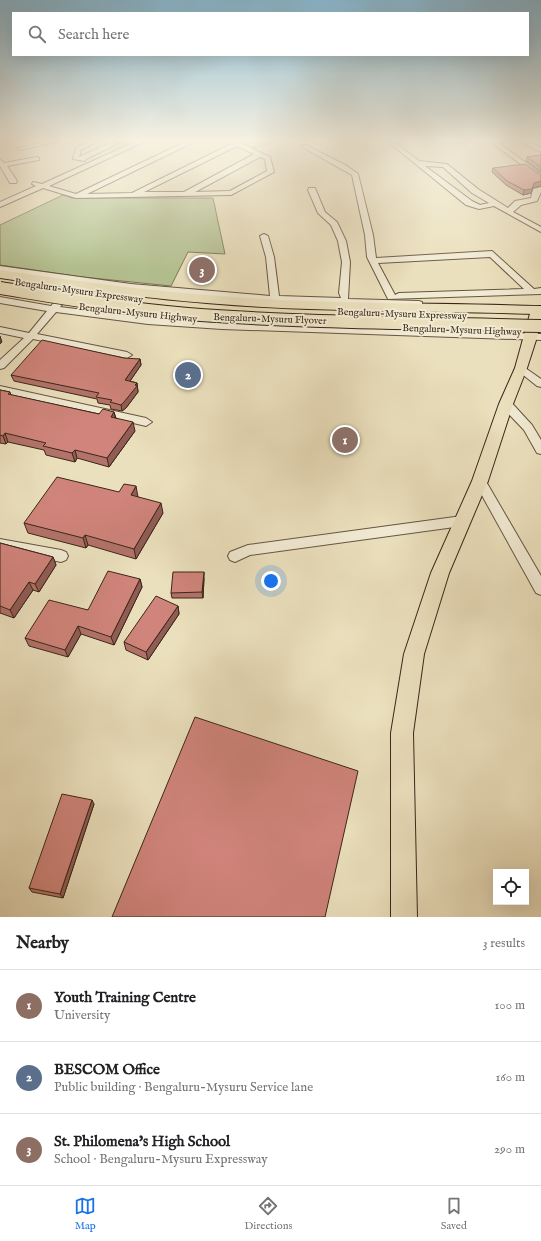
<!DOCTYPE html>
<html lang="en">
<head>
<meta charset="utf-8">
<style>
  body { margin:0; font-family:"IM FELL English",serif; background:#f2f2f2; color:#202124 }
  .controls { position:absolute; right:12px; bottom:12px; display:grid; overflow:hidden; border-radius:0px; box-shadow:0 4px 16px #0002 }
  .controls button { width:36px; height:36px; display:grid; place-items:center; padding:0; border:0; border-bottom:1px solid #e0e0e0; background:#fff; color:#202124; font:20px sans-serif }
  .you { position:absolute; left:271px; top:581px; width:14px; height:14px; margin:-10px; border:3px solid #fff; border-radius:50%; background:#1a73e8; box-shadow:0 0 0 6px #1a73e833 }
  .badge { display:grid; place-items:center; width:26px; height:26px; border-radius:50%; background:#1a73e8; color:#fff; font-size:13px; font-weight:700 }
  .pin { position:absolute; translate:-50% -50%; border:2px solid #fff; box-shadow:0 1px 4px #0006 }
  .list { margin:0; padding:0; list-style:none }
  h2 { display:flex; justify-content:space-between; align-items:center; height:52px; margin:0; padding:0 16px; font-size:17px }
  h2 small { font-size:13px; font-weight:400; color:#757577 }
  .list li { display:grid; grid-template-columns:26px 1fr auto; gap:12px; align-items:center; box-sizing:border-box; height:72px; padding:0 16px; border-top:1px solid #e0e0e0 }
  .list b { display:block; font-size:15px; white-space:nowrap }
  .list p { margin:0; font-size:13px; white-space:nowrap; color:#757577 }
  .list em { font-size:13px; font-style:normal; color:#757577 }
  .icon { flex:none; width:22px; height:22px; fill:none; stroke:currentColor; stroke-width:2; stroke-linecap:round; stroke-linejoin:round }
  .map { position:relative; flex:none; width:541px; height:917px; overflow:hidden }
  .search { position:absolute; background:#fff; box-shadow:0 4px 16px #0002; left:12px; right:12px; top:12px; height:44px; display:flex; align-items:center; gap:10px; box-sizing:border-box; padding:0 14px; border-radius:0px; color:#757577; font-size:15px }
  .sheet { height:268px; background:#fff }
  nav { display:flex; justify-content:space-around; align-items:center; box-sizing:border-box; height:56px; border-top:1px solid #e0e0e0; background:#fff; font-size:11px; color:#757577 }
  nav a { display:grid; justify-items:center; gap:2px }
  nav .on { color:#1a73e8 }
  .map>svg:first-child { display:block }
  .green { fill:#b5c393; stroke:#787556 }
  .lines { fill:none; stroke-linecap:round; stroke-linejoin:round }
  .minor-casing { stroke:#665541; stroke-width:2 }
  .major-casing { stroke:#3a2718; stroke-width:2 }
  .highway-casing { stroke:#3a2718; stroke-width:2 }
  .minor { fill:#f2ebd4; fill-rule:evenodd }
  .major { fill:#ebe0bd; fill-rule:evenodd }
  .highway { fill:#ebe0bd; fill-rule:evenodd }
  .highway-bridge-casing { stroke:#3a2718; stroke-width:14; stroke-linecap:butt }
  .highway-bridge { stroke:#ebe0bd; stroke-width:12 }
  .wall { fill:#b3726a; stroke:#3a2718 }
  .shaded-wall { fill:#925c56; stroke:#3a2718 }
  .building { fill:#d0847b; stroke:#3a2718 }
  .labels { text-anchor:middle; stroke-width:4; stroke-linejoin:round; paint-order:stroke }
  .far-street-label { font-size:10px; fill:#3a2718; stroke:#f2ebd4 }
</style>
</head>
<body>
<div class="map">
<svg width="541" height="917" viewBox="0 0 541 917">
  <rect width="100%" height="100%" fill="#ebe0bd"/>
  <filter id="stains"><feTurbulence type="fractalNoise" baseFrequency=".005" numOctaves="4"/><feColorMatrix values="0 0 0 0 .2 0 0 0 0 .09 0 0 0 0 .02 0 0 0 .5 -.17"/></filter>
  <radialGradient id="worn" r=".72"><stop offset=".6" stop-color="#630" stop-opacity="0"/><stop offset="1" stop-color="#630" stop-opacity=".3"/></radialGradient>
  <!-- green -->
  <g class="green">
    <polygon points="234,140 268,140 270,144 253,148"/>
    <polygon points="63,195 72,198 213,198 225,254 188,252 171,286 82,277 0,265 0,225"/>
  </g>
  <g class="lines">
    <!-- minor casing -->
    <g class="minor-casing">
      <g id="minor">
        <polygon points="51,140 60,141 20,150 17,148"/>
        <polygon points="91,140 100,140 81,150 79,157 116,140 125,140 86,159 85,161 73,159 76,148"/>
        <path d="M 139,140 L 148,140 L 49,186 L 76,194 L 189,140 L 198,140 L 87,194 L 132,193 L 231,144 L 225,140 L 234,140 L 270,157 L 274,172 L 231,195 L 76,198 L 43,188 L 0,207 L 0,202 L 36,186 L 32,184 L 33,182 L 42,184 ZM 237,146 L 254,154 L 184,192 L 144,192 ZM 260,157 L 265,159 L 267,171 L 230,191 L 195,192 Z"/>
        <path d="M 386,140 L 392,140 L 419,161 L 447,164 L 478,189 L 508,208 L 515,201 L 531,198 L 533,189 L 541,187 L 541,192 L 537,201 L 521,205 L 513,212 L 541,227 L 541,232 L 494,206 L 479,209 L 466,205 ZM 425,166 L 443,167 L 472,193 L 489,203 L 480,205 L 472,201 Z"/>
        <polygon points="498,140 510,140 500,144 541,174 541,179 492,143"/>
        <polygon points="517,140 526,140 541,148 541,152"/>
        <path d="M 302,145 L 306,145 L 347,166 L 358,174 L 373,235 L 376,258 L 492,251 L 534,289 L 541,288 L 541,294 L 388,299 L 367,257 L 365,235 L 352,175 L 302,147 ZM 490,257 L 524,289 L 399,293 L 395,295 L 378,263 Z"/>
        <polygon points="37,157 39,158 39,160 7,166 17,181 16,183 10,183 0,166 0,159 4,163"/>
        <polygon points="309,188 315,188 325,212 337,222 346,241 350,262 348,299 419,301 422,302 422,306 252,301 131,290 80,283 60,307 148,318 222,323 541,334 541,340 222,329 148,324 56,312 37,334 127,352 132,355 127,358 33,339 4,368 0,369 0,360 24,338 0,333 0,327 29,333 47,311 0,303 0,297 51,306 71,281 0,272 0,266 131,284 270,296 266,257 260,236 264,234 268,236 274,257 279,296 341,298 339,293 342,262 338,241 331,225 318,213 308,190"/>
        <polygon points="521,365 541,379 541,387 537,386 517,370 516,368"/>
        <polygon points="0,386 146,418 152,422 146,426 0,392"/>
        <polygon points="506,400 510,401 532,425 541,440 541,454 537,453 524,430 502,407 500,404"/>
        <polygon points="480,476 484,478 541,576 541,595 536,593 474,481 476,478"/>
        <polygon points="462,516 467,517 469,521 467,525 462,526 250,555 235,562 230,560 228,556 230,552 248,545"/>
        <polygon points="0,539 61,550 66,552 68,556 66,560 61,562 0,549"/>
      </g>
    </g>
    <!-- major casing -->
    <g class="major-casing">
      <polygon id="major" points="537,306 541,307 541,319 537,337 527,368 513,404 488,481 449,573 424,654 413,733 417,917 391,917 391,733 404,654 431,573 472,481 499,404 515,368 531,310"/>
    </g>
    <!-- highway casing -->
    <g class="highway-casing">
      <path id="highway" d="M 0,270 C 82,282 164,293 247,298 C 345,304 443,303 541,306 L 541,314 C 443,311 345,312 247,306 C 164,301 82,290 0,278 Z"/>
    </g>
    <!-- minor -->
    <use href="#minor" class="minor"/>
    <!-- major -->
    <use href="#major" class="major"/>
    <!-- highway -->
    <use href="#highway" class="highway"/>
    <!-- highway-bridge casing -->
    <g class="highway-bridge-casing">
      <path id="highway-bridge" d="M 0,288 C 62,298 125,309 188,314 C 305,323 424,323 541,326"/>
    </g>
    <!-- highway-bridge -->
    <use href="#highway-bridge" class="highway-bridge"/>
  </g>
  <!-- wall -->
  <g class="wall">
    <polygon points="541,155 541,172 526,161 527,157"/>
    <polygon points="493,168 541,175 541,186 533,188 531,193 523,195 506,185 492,172"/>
    <polygon points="140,359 141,365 130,381 137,383 138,392 126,408 122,411 111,409 110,405 98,403 97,399 14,381 11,375"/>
    <polygon points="0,390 10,392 11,395 99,414 114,412 116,418 135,431 109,467 77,458 75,462 46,455 44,450 8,442 6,444 0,443"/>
    <polygon points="138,497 163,513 136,559 88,545 86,548 28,533 24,523"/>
    <polygon points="0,543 53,557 56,565 39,592 33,590 14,618 0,613"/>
    <polygon points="204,578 203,598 172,598 171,593"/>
    <polygon points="140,579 142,587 114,645 81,634 68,657 29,646 25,638 88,610"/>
    <polygon points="178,606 179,614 148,660 126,650 124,642"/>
    <polygon points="94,804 63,898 32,892 29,888"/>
  </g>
  <!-- shaded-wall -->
  <g class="shaded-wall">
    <polygon points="541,181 541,186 533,188 531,193 523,195 524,190 534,183"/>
    <polygon points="0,336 2,342 0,344"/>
    <polygon points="140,359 141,365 126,387 125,380"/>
    <polygon points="137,383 138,392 126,408 122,411 121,405"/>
    <polygon points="114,412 116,421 111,417"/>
    <polygon points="133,422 135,431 109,467 107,458"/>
    <polygon points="5,433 8,442 6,444 3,436"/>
    <polygon points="75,450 77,458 75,462 72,453"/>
    <polygon points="136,486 138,497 133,505 131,495"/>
    <polygon points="161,503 163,513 136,559 134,549"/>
    <polygon points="85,535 88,545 86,548 83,538"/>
    <polygon points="53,557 56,565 39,592 35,584"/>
    <polygon points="204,572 204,578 203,598 202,592"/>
    <polygon points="140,579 142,587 114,645 111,637"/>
    <polygon points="29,582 33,590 14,618 10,610"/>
    <polygon points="178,606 179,614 148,660 146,652"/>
    <polygon points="78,626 81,634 68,657 65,650"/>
    <polygon points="92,800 94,804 63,898 60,894"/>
  </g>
  <!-- building -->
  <g class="building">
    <polygon points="541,155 541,167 527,157"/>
    <polygon points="525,164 541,175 541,181 534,183 532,189 524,190 507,181 493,168"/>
    <polygon points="42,340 124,358 140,359 125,380 137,383 135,385 137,386 124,402 121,405 110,402 112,400 96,397 99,393 11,375"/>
    <polygon points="0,390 10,392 8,394 99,414 103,409 114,412 111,417 133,422 107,458 75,450 72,453 43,446 46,443 5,433 3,436 0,435"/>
    <polygon points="57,477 119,492 124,484 136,486 131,495 161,503 134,549 85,535 83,538 24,523"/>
    <polygon points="0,543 53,557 35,584 29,582 10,610 0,606"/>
    <polygon points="108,571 140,579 111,637 78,626 65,650 25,638 49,600 88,610"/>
    <polygon points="173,572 204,572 202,592 171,593"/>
    <polygon points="156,596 178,606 146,652 124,642"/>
    <polygon points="195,717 358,771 325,917 112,917"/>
    <polygon points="62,794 92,800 60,894 29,888"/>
  </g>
  <!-- sky -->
  <linearGradient id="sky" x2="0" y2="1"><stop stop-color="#88b8d1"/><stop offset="0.52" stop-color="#f6f1e1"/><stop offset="1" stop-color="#f6f1e1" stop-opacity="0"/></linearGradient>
  <rect width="541" height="269" fill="url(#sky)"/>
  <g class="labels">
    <!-- far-street labels -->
    <g class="far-street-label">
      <text transform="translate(79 290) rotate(8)" y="4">Bengaluru-Mysuru Expressway</text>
      <text transform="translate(138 312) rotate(6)" y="4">Bengaluru-Mysuru Highway</text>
      <text transform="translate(402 313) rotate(2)" y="4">Bengaluru-Mysuru Expressway</text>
      <text transform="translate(270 318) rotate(2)" y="4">Bengaluru-Mysuru Flyover</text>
      <text transform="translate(462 329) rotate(2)" y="4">Bengaluru-Mysuru Highway</text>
    </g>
  </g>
  <rect width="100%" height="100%" filter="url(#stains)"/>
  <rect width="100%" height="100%" fill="url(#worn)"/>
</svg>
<div class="controls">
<button><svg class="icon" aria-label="locate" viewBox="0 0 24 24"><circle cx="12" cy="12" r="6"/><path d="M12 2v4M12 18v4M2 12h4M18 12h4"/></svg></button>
</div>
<div class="you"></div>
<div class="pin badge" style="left:345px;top:440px;background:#8d6e63">1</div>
<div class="pin badge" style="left:188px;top:375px;background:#5c6f8a">2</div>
<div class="pin badge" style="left:202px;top:270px;background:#8d6e63">3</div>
<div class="search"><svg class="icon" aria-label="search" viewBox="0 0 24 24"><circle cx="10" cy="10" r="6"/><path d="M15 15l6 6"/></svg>Search here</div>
</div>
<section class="sheet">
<h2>Nearby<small>3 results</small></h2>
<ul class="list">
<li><span class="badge" style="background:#8d6e63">1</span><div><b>Youth Training Centre</b><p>University</p></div><em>100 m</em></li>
<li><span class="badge" style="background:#5c6f8a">2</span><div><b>BESCOM Office</b><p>Public building · Bengaluru-Mysuru Service lane</p></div><em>160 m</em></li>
<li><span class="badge" style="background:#8d6e63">3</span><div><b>St. Philomena's High School</b><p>School · Bengaluru-Mysuru Expressway</p></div><em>290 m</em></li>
</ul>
</section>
<nav>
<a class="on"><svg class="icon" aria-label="map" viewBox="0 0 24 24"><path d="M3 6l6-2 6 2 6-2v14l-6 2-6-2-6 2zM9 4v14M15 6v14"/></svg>Map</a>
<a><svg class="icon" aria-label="directions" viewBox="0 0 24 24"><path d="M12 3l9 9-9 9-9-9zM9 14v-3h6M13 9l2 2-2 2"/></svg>Directions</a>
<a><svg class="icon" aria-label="saved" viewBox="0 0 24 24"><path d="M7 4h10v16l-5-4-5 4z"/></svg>Saved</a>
</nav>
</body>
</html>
